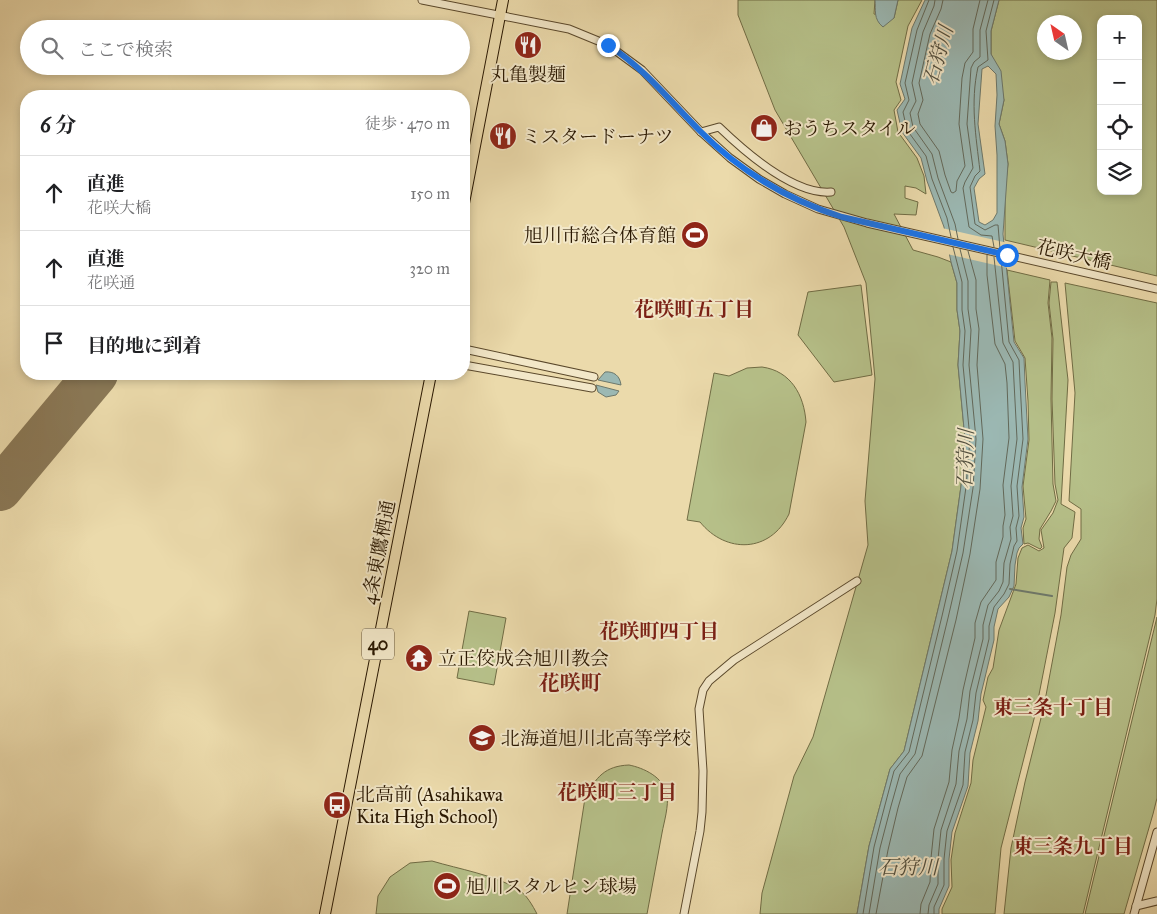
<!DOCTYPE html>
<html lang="ja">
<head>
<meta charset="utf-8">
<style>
  body { margin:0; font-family:"IM FELL Great Primer","Noto Serif JP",serif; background:#f2f2f2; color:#202124 }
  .controls { position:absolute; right:15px; top:15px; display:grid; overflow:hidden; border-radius:10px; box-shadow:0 2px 8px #0003 }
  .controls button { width:45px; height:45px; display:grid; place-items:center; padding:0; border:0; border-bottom:1px solid #e0e0e0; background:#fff; color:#202124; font:25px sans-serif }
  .compass { position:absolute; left:1037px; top:15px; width:45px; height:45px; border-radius:50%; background:#fff; box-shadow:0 2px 8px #0003; rotate:326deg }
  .stop { position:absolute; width:15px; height:15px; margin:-11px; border:4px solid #1a73e8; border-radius:50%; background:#fff }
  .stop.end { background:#1a73e8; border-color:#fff; box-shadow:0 1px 5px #0008 }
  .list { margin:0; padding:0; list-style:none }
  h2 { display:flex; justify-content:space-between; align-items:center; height:65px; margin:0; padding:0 20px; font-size:21px }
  h2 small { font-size:16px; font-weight:400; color:#757577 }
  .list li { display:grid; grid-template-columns:32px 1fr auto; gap:15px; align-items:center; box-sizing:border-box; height:75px; padding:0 20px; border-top:1px solid #e0e0e0 }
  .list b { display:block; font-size:19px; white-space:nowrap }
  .list p { margin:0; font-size:16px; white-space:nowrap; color:#757577 }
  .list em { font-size:16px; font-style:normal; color:#757577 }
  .icon { flex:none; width:28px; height:28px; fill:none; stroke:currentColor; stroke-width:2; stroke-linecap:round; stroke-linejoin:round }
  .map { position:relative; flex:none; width:1157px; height:914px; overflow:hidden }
  .search { position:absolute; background:#fff; box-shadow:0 2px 8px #0003; left:20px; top:20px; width:450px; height:55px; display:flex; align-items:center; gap:12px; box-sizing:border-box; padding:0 18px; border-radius:28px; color:#757577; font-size:19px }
  .panel { position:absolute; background:#fff; box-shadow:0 2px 8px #0003; left:20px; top:90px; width:450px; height:290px; border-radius:20px }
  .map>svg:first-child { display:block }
  .green { fill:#b6c089; stroke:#706c44; fill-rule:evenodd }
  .water { fill:#9bb8b3; stroke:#6d786b; fill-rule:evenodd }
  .pier { fill:#ebdaab }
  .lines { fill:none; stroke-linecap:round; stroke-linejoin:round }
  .shore { stroke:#62685a; stroke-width:1 }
  .stream { stroke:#6d786b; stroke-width:2 }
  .runway { stroke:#8a7856; stroke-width:44 }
  .minor-casing { stroke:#5a482b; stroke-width:9 }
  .highway-casing { stroke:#291700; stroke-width:12 }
  .minor { stroke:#f2e7c8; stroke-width:7 }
  .highway { stroke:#ebdaab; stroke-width:10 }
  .route { stroke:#1a73e8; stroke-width:6 }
  .labels { text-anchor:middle; stroke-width:4; stroke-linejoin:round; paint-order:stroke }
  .shield { fill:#f2e7c8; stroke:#65553c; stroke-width:1 }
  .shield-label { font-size:18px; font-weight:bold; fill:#291700 }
  .poi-label { font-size:19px; fill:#291700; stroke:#f2e7c8; text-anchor:start }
  .street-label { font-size:19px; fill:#291700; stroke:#f2e7c8 }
  .water-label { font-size:20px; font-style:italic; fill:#514f3f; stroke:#f2e7c8 }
  .neighbourhood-label { font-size:20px; font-weight:bold; fill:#7a1f14; stroke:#f2e7c8 }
  .quarter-label { font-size:21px; font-weight:bold; fill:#7a1f14; stroke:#f2e7c8 }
</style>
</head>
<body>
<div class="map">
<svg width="1157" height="914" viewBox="0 0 1157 914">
  <rect width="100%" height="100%" fill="#ebdaab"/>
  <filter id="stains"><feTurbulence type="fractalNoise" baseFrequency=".004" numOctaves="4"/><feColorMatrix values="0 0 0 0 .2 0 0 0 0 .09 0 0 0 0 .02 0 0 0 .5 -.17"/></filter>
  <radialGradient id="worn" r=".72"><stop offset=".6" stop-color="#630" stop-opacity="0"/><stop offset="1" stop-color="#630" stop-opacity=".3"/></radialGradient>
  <!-- green -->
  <g class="green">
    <polygon points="738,0 875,0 874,14 894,18 898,0 922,0 908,26 896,82 901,100 894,110 898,132 917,158 924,176 926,194 916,188 905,186 905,198 918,202 916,215 894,214 913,250 938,257 951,262 957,283 957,310 960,331 958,365 965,439 961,486 952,551 904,751 890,769 869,846 857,914 760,914 762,893 794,776 813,737 868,545 865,501 875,379 866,283 844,227 775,110 738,15"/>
    <path d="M 999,0 L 1157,0 L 1157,276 L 1005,240 L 1005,189 L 1008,164 L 1005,141 L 999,124 L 1004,100 L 991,54 L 991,31 ZM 1101,19 L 1138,19 L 1138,191 L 1101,191 ZM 1044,22 L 1074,22 L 1074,52 L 1044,52 Z"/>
    <polygon points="1007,270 1050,280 1048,303 1052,338 1051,399 1053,484 1056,501 1051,511 1040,529 1039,539 1042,547 1040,549 1028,543 1024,544 1023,528 1026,519 1023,486 1029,440 1028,401 1025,358 1015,341"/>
    <polygon points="1051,282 1057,282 1068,380 1061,504 1075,512 1072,538 1064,548 1055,613 1035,715 1001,848 995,914 942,914 942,909 952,887 951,860 955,833 971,783 973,760 986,707 983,700 988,677 993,668 999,630 1016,584 1018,558 1022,548 1028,545 1039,551 1044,548 1041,530 1053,513 1058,500 1055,484 1052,399 1053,339 1049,303"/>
    <polygon points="1065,283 1157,303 1157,599 1155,615 1083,914 1004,914 1011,848 1025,782 1044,706 1061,615 1067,567 1071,555 1081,539 1081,509 1069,501 1075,393"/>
    <polygon points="861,285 872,375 834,382 798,335 808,292"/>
    <path d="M 762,367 C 791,371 804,395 806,422 L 789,514 C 770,553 726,554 700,522 L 687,520 L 714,373 L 729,376 L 747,368 Z"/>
    <polygon points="469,611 506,618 494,685 457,678"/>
    <polygon points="1157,617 1157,798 1153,814 1124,914 1085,914"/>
    <path d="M 629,765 C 644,768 663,777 667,794 C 669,806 664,822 662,833 C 657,860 652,887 647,914 L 567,914 L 585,798 C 596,777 605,766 629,765 Z"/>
    <path d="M 432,861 C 459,869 494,875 518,889 C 526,894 533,906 537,914 L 376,914 L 378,896 L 390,877 L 410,863 Z"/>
  </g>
  <!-- water -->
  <g class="water">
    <path d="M 875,0 L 898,0 L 894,18 L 883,27 C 873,19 876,10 875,0 Z"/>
    <path d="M 925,0 L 999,0 L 991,31 L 991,54 L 1001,71 L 1004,100 L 999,124 L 1005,141 L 1008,164 L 1003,234 L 1014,342 L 1024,358 L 1025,382 L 1028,439 L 1022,487 L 1024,517 L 1021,528 L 1023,544 L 1019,548 L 1017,553 L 1015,565 L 1014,586 L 1009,597 L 998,609 L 994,627 L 994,640 L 981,694 L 978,721 L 970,753 L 968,786 L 952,832 L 949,859 L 949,886 L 939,909 L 939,914 L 857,914 L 869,846 L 890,769 L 904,751 L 952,551 L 961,486 L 965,439 L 958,365 L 960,331 L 957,310 L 957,283 L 951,262 L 944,227 L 927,181 L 921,158 L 902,132 L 897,110 L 905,99 L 900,84 L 912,28 ZM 988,66 L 996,74 L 997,95 L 995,126 L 997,155 L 997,213 L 993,220 L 985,225 L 979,222 L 974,188 L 979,179 L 985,174 L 978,124 L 982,69 Z"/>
    <path d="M 605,372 C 614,371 620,376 621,385 L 598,380 Z"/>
    <polygon points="596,385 619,391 616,395 606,397 598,392"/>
  </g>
  <!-- pier -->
  <polygon class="pier" points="942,228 1008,243 1008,268 947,254"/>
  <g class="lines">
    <!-- shore -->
    <g class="shore">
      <polyline points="929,0 917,30 905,83 909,100 903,112 907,130 926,156 932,179 947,218 951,237"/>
      <polyline points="935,0 934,6 923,32 912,83 916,101 910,113 913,127 932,154 938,178 955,224 958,239"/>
      <polyline points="943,0 941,9 930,34 919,83 923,100 918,114 920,124 939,151 945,175 951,192 953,193 956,191 957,181 965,166 959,124 962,78 965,63 973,52 973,29 980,0"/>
      <polyline points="988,0 980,30 980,57 974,62 971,68 967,124 973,168 965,182 963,188 969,227 981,235 992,236 994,247"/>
      <path d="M 994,0 L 986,31 L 988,60 L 978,67 C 970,103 976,136 980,171 L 975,176 L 970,187 L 975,224 L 985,230 L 995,225 L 998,225 L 1000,249"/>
      <polyline points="863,914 874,847 885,805 894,771 909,752 942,616 957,551 966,487 970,439 963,365 965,331 962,310 962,282 953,247"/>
      <polyline points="869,914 880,848 891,806 900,774 915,754 948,618 963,553 973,488 976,439 969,365 971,330 968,309 968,281 960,249"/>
      <polyline points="876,914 888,850 898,808 907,777 922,756 956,620 970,554 980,489 983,439 977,365 979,329 976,309 976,280 968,251"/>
      <polyline points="920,914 921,904 930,882 931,858 934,829 949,782 952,750 959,718 963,690 975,638 975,623 981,602 996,580 996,562 1003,537 1003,526 1005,515 1003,485 1009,438 1007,383 1005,364 995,344 987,275 987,255"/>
      <polyline points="928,914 929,905 938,884 938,859 941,830 956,784 959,751 967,719 970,691 983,639 983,625 988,605 999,591 1003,582 1004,563 1011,539 1010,527 1013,516 1011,486 1017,439 1014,382 1013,362 1003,343 994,257"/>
      <polyline points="934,914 934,907 944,885 944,859 947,831 963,785 965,752 973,720 976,693 989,639 989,626 994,607 1004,594 1009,584 1010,564 1014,546 1017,541 1016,528 1019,516 1017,486 1023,439 1020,382 1019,360 1009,342 1001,258"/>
    </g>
    <!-- stream -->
    <polyline class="stream" points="1010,589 1052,596"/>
    <!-- runway -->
    <polyline class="runway" points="0,489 96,374"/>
    <!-- minor casing -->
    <g class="minor-casing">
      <g id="minor">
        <polyline points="422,0 569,29 608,45 642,70 701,132 730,158 759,179 785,194 818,209 867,223 1157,289"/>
        <path d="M 701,132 L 719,127 C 744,151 794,195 831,192"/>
        <polyline points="464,349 594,377"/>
        <polyline points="464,365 592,388"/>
        <polyline points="1136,906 1157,901"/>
        <polyline points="684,914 700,831 702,812 703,771 699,709 703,690 709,681 734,660 857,581"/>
        <polyline points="1134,914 1157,832"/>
      </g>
    </g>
    <!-- highway casing -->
    <g class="highway-casing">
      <g id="highway">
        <polyline points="464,203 503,0"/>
        <polyline points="325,914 431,374"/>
      </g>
    </g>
    <!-- minor -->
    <use href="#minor" class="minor"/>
    <!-- highway -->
    <use href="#highway" class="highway"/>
  </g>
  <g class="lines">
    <!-- route -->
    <path class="route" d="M 608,45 C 645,69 669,100 700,131 C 740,171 788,200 842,217 L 1007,255"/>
  </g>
  <!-- icons -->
  <defs>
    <g id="restaurant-disc" transform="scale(1.4375)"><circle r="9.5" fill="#8f2418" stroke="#f2e7c8"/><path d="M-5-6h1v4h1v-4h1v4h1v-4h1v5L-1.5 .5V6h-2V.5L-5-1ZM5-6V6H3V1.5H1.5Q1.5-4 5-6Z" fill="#fff"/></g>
    <g id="shop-disc" transform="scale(1.4375)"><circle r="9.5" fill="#8f2418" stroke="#f2e7c8"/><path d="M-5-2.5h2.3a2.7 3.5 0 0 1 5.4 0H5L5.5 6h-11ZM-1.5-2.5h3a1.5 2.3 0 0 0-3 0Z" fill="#fff"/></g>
    <g id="stadium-disc" transform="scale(1.4375)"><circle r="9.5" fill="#8f2418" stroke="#f2e7c8"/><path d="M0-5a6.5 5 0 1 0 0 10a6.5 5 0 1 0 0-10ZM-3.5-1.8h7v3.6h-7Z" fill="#fff"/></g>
    <g id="temple-disc" transform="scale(1.4375)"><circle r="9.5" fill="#8f2418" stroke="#f2e7c8"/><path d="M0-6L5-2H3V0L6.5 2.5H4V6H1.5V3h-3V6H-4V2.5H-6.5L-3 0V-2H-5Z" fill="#fff"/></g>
    <g id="school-disc" transform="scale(1.4375)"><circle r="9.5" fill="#8f2418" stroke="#f2e7c8"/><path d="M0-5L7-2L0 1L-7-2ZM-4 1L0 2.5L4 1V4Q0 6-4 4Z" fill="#fff"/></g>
    <g id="bus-disc" transform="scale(1.4375)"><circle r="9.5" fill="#8f2418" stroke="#f2e7c8"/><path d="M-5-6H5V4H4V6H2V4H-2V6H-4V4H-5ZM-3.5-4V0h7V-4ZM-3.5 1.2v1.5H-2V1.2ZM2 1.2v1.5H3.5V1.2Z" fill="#fff"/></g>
  </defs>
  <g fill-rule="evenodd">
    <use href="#restaurant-disc" x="528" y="45"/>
    <use href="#shop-disc" x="764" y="128"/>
    <use href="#restaurant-disc" x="503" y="136"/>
    <use href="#stadium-disc" x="695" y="235"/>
    <use href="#temple-disc" x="419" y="658"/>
    <use href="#school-disc" x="482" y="738"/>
    <use href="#bus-disc" x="337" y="805"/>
    <use href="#stadium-disc" x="447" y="886"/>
  </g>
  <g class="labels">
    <!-- shield labels -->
    <rect class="shield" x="362" y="628.5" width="32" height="31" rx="4"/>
    <g class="shield-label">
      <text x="378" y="650">40</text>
    </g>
    <!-- poi labels -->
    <g class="poi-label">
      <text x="528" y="81" text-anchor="middle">丸亀製麺</text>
      <text x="783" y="135">おうちスタイル</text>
      <text x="522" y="143">ミスタードーナツ</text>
      <text x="676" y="242" text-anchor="end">旭川市総合体育館</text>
      <text x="438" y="665">立正佼成会旭川教会</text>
      <text x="501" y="745">北海道旭川北高等学校</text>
      <text x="356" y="801">北高前 (Asahikawa<tspan x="356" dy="22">Kita High School)</tspan></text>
      <text x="466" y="893">旭川スタルヒン球場</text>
    </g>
    <!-- street labels -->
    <g class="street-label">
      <text transform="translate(1074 254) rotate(13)" y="7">花咲大橋</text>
      <text transform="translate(378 552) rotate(-79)" y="7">4条東鷹栖通</text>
    </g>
    <!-- water labels -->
    <g class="water-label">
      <text transform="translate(938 55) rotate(-74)" y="7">石狩川</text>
      <text transform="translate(965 459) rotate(-88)" y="7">石狩川</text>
      <text x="908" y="874">石狩川</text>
    </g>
    <!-- neighbourhood labels -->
    <g class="neighbourhood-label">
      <text x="694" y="316">花咲町五丁目</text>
      <text x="659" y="638">花咲町四丁目</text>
      <text x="1053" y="714">東三条十丁目</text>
      <text x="617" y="799">花咲町三丁目</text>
      <text x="1073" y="853">東三条九丁目</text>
    </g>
    <!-- quarter labels -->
    <g class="quarter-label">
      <text x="570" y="690">花咲町</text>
    </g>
  </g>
  <rect width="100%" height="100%" filter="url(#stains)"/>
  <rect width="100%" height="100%" fill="url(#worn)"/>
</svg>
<div class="controls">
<button>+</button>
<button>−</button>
<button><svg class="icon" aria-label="locate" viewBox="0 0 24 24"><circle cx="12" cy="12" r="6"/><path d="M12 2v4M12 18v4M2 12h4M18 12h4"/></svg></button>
<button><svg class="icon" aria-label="layers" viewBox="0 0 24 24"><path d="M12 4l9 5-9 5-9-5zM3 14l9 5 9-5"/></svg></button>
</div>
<svg class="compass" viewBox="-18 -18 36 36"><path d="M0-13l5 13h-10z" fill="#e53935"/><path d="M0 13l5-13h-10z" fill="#757577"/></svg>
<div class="stop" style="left:1007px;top:255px"></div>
<div class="stop end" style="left:608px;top:45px"></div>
<div class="search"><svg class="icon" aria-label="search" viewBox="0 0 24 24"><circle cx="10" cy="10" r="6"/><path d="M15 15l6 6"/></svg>ここで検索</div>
<section class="panel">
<h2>6 分<small>徒歩 · 470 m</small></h2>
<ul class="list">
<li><svg class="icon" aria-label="ahead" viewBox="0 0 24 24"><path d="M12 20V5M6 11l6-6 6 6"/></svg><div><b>直進</b><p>花咲大橋</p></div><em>150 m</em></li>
<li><svg class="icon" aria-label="ahead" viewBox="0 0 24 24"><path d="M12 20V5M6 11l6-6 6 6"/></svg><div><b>直進</b><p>花咲通</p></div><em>320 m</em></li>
<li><svg class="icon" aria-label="arrive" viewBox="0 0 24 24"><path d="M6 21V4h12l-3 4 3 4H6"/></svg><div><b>目的地に到着</b></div></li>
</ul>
</section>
</div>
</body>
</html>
